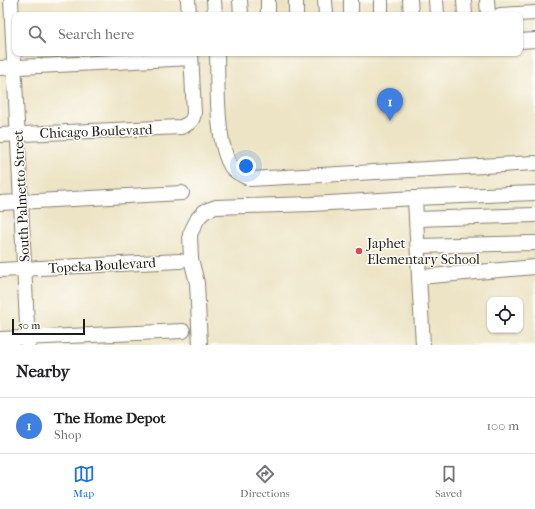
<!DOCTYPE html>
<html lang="en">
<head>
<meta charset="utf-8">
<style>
  body { margin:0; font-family:"IM FELL French Canon",serif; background:#f2f2f2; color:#202124 }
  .controls { position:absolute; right:12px; bottom:12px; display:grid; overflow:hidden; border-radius:8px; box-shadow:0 1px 3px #0004 }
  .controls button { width:36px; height:36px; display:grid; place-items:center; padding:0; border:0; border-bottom:1px solid #e0e0e0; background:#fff; color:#202124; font:20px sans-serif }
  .scale { position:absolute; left:12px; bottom:10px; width:73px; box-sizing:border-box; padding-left:4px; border:2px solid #1c1c1c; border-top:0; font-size:11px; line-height:14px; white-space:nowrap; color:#1c1c1c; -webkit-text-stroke:3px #fdfcf7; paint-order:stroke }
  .you { position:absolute; left:246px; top:166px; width:14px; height:14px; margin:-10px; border:3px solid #fff; border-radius:50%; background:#1a73e8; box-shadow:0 0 0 6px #1a73e833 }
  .badge { display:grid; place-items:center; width:26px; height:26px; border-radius:50%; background:#1a73e8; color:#fff; font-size:13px; font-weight:700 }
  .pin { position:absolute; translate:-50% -33px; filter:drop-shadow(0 1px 2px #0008) }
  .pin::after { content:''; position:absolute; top:21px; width:14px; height:12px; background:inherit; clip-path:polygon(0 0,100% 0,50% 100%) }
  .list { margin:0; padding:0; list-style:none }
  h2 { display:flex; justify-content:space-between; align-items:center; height:52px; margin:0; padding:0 16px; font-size:17px }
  h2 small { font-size:13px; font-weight:400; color:#757577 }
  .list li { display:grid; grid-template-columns:26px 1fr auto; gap:12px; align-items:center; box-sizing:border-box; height:56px; padding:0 16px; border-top:1px solid #e0e0e0 }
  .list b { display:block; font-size:15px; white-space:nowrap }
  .list p { margin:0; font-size:13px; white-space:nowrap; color:#757577 }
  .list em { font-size:13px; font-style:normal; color:#757577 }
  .icon { flex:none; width:22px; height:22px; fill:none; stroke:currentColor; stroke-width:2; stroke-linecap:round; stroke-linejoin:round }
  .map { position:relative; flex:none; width:535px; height:345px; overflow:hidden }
  .search { position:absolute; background:#fff; box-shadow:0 1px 3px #0004; left:12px; right:12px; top:12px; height:44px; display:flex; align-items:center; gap:10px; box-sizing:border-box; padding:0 14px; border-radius:8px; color:#757577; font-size:15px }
  .sheet { height:108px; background:#fff }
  nav { display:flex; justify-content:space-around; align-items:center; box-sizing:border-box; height:56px; border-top:1px solid #e0e0e0; background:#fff; font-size:11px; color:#757577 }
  nav a { display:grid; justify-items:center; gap:2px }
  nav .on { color:#1a73e8 }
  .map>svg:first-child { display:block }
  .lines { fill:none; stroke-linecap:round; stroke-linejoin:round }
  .minor-casing { stroke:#848070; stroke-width:16 }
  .minor { stroke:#fff; stroke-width:14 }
  .poi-dot { fill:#d1495b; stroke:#fdfcf7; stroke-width:1.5 }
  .labels { text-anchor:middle; stroke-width:3; stroke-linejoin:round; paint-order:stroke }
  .street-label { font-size:14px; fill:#1c1c1c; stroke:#fdfcf7 }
  .poi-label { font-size:14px; fill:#1c1c1c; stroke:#fdfcf7; text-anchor:start }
</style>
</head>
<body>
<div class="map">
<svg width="535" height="345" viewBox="0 0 535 345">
  <rect width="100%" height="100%" fill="#fdfcf7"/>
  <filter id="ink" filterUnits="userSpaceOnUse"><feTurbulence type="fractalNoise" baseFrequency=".025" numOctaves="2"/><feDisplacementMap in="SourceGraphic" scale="8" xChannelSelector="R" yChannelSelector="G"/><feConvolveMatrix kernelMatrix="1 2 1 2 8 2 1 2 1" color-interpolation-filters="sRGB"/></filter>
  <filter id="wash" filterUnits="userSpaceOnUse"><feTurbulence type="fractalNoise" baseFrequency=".012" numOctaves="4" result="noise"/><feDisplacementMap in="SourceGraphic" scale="16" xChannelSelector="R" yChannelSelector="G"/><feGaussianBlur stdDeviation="0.9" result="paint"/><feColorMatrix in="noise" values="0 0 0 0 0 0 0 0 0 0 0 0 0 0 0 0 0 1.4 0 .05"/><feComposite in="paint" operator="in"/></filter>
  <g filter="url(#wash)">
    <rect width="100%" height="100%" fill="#ede4c5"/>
  </g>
  <g filter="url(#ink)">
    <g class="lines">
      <!-- minor casing -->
      <g class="minor-casing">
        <g id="minor">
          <polyline points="11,0 28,345"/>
          <polyline points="188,0 189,15"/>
          <polyline points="214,0 215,15"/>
          <polyline points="240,0 241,15"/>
          <polyline points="268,0 268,15"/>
          <polyline points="296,0 296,15"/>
          <polyline points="325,0 326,15"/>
          <polyline points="351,0 351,15"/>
          <polyline points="381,0 381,15"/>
          <polyline points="410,0 411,15"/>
          <polyline points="436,0 437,15"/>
          <polyline points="464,0 465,15"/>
          <polyline points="487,0 488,15"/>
          <polyline points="500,15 535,13"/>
          <polyline points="520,41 535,40"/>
          <path d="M 217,53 C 218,84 215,143 232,168 C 235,173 245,176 250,179 L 535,163"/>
          <polyline points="0,68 191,58"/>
          <path d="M 0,135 L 181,127 C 189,124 193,121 194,113 L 191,53"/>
          <polyline points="535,193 415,198 419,277 535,267"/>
          <polyline points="0,203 182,193"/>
          <polyline points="416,219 535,215"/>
          <polyline points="418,246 535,243"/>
          <polyline points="0,270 180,261"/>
          <polyline points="419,277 423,345"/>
          <polyline points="0,339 183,331"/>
          <polyline points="200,345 197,283 191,259 190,234 198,218 205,211 216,207 312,204 415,198"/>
        </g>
      </g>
      <!-- minor -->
      <use href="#minor" class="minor"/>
    </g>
  </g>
  <!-- markers -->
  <circle class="poi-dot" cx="359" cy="251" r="4"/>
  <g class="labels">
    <!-- street labels -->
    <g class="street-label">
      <text transform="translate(96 131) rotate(-2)" y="5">Chicago Boulevard</text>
      <text transform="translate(21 196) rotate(-93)" y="5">South Palmetto Street</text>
      <text transform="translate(102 265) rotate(-3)" y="5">Topeka Boulevard</text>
    </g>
    <!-- poi labels -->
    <g class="poi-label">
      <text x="367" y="248">Japhet<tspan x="367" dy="16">Elementary School</tspan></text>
    </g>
  </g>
</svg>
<div class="controls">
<button><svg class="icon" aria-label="locate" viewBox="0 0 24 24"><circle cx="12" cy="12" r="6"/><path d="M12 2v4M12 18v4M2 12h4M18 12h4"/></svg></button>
</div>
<div class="scale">50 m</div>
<div class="you"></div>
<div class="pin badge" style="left:390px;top:121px;background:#3f7fe0">1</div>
<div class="search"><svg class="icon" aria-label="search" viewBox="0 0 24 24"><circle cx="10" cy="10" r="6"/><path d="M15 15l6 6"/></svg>Search here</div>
</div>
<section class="sheet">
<h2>Nearby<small></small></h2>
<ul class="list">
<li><span class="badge" style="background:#3f7fe0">1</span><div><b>The Home Depot</b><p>Shop</p></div><em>100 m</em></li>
</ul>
</section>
<nav>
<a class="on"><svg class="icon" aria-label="map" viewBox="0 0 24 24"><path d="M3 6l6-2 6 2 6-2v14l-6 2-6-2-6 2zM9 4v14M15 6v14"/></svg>Map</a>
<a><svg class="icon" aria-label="directions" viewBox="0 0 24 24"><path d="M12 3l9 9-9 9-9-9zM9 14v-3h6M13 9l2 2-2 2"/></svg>Directions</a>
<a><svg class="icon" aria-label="saved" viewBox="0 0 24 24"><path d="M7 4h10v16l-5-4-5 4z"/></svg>Saved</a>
</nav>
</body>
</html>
